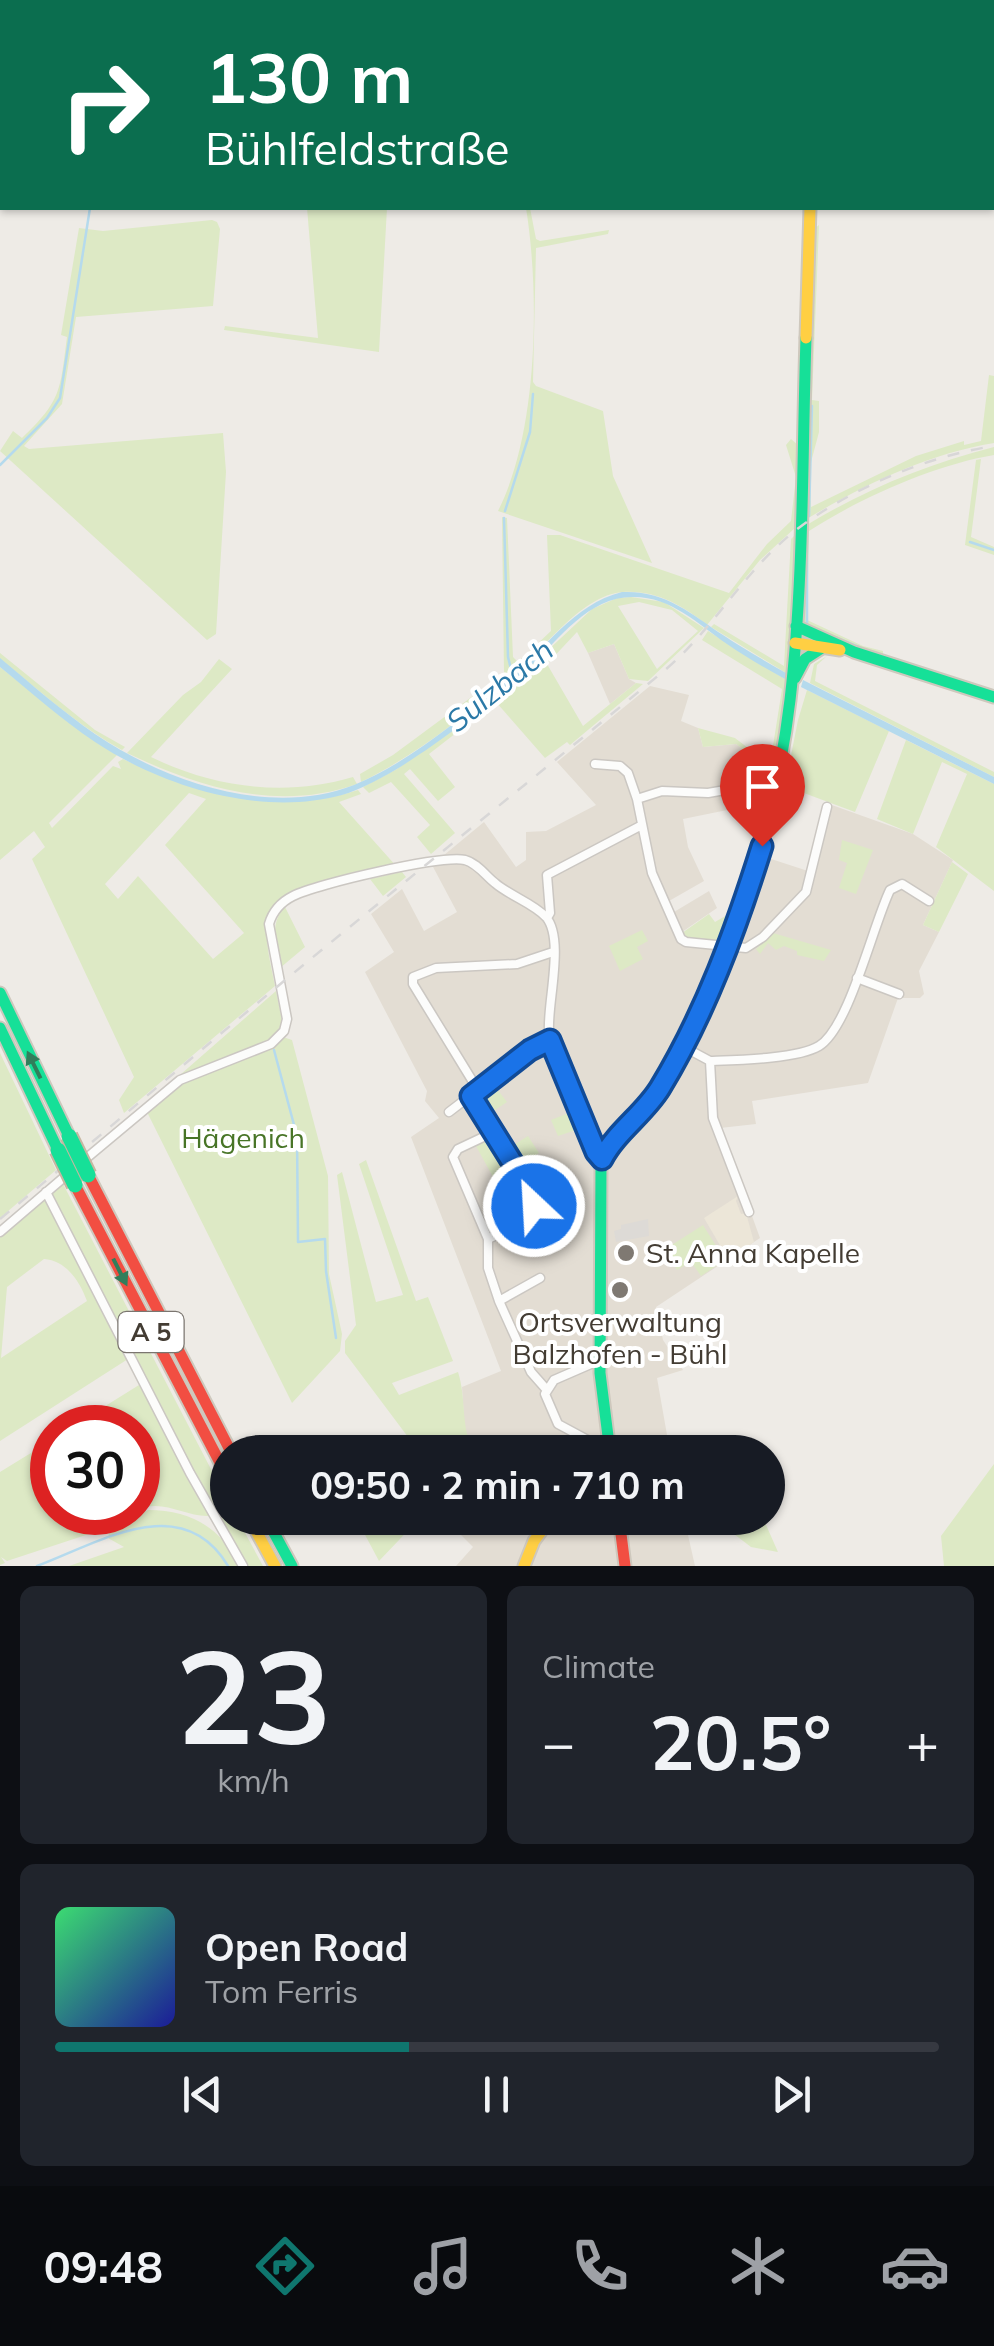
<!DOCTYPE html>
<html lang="en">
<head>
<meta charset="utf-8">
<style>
  body { margin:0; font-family:Mulish,sans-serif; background:#20242c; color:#f1f3f6; height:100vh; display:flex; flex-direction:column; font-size:38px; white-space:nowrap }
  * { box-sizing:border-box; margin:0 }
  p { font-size:32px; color:#9ea1a6 }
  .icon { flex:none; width:55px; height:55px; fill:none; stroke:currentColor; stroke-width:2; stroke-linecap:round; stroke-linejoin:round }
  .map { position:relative; height:1566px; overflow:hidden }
  .drawer { display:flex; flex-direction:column; gap:20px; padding:20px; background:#0d0f14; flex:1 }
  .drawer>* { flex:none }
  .banner { position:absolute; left:0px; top:0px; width:995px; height:210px; box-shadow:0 2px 8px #0004; background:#0b6e4f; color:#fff; overflow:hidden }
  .speed { position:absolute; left:30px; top:1405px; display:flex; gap:20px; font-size:50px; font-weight:700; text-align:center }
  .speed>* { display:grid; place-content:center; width:130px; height:130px; border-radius:50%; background:#171b24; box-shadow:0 2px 8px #0004; line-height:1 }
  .speed .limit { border:15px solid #d22; background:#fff; color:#111 }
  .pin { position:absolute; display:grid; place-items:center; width:85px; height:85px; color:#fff; margin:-102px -42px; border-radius:50% 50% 50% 0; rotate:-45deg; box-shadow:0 0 10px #0007 }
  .pin .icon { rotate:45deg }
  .me { position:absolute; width:110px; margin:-55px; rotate:335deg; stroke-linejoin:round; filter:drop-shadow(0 0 8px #0008) }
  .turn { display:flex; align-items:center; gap:35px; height:210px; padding:0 40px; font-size:45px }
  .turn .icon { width:130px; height:130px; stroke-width:2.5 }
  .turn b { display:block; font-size:70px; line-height:85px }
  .big { font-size:75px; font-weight:700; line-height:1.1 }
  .drawer .tile { flex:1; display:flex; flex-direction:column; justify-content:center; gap:15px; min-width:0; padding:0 35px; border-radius:15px; background:#20242c }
  .drawer .dial { align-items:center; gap:0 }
  .dial b { font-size:130px; line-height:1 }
  .song { display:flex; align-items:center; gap:30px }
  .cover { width:120px; height:120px; border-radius:15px; background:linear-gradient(135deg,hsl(140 70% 55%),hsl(240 70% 35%)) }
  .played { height:10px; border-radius:5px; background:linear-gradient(90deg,#0f766e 40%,#363941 40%) }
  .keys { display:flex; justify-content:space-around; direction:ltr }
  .heat { display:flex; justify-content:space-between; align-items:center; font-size:55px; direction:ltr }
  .drawer .tiles { flex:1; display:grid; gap:20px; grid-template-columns:1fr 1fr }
  .tile:last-child { grid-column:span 2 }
  .trip { position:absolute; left:210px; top:1435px; width:575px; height:100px; border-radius:50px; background:#171b24; box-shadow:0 2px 8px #0004; font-weight:700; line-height:100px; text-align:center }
  .tab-bar { display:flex; height:160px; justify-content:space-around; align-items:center; background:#090b0e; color:#9ea1a6 }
  .tab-bar .icon { width:70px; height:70px }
  .tab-bar .active { color:#0f766e }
  .tab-bar b { font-size:45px; color:#f1f3f6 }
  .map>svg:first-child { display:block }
  .residential { fill:#e3ddd3 }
  .education { fill:#ece6d8 }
  .green { fill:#dde9c5; fill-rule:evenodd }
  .parking { fill:#dddad6 }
  .water { fill:#b5daed }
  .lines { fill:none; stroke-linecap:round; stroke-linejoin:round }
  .stream { stroke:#b5daed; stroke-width:2.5 }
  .street-casing { stroke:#cbc7c2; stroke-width:11 }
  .fast-casing { stroke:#cec8bd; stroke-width:15 }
  .slow-casing { stroke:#cec8bd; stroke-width:15 }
  .jam-casing { stroke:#cec8bd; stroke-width:15 }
  .street { stroke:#fcfcfb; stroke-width:8 }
  .fast { stroke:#16e098; stroke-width:11 }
  .slow { stroke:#ffcf43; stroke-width:11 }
  .jam { stroke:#f24e42; stroke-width:11 }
  .rail { stroke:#d8d7d7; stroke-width:2.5; stroke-dasharray:12 12; stroke-linecap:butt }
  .fast-bridge-casing { stroke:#c6b7a1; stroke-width:19; stroke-linecap:butt }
  .fast-bridge { stroke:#16e098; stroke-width:15 }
  .oneway { fill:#317e5b }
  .route-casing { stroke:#114b97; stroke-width:25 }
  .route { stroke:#1a73e8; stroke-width:18 }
  .poi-dot { fill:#7f7972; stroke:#fff; stroke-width:4 }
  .labels { text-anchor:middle; stroke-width:8; stroke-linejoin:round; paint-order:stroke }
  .shield { fill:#fff; stroke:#7b7670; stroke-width:2.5 }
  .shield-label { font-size:25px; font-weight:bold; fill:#433c33 }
  .park-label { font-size:28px; fill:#487527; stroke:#fff }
  .poi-label { font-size:28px; fill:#433c33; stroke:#fff; text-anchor:start }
  .water-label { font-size:30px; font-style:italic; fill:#2b79a7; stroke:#fff }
</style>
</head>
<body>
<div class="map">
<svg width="994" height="1566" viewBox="0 0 994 1566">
  <rect width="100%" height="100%" fill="#eeebe6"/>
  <path class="residential" d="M 614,644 L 629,679 L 636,683 L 610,704 L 588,653 Z
    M 650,686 L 689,695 L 681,721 L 698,728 L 703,747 L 736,744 L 765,765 L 769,777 L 767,802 L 683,819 L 688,847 L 704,881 L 669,901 L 674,912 L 709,891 L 717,908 L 682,932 L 726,941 L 756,854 L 811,872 L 829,804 L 913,834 L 953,860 L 923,925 L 939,932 L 919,971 L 924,994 L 920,998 L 898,998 L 868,1083 L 752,1101 L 756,1124 L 720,1128 L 760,1238 L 656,1307 L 663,1340 L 683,1370 L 657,1378 L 670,1452 L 474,1452 L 465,1436 L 462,1387 L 501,1371 L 411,1137 L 439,1118 L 425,1101 L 427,1091 L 365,972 L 394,952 L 371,914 L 402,889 L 424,931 L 457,912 L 432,865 L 484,822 L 516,867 L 526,860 L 526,832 L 546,831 L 596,805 L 557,762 Z
    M 466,1518 L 713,1518 L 715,1519 L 688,1535 L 695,1566 L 456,1566 L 473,1547 L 455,1529 Z"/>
  <path class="education" d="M 738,1196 L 736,1201 L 741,1214 L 746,1213 L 754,1242 L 728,1259 L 704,1218 Z"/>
  <path class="green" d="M 307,208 L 387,208 L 379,352 L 224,330 L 225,326 L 318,338 Z
    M 526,208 L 530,208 L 536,239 L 540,241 L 609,230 L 608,234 L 536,248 L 533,382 L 536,386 L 603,411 L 613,476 L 652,563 L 498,511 C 538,432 540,295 526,208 Z
    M 212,220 L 217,222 L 220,229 L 213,306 L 76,317 L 62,404 L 24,446 L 29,449 L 223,433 L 226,472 L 216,634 L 207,640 L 0,451 L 13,431 L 22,438 C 62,400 60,390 67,337 L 61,335 L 79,228 L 103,231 Z
    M 819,225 L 812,400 L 819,401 L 819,432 L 810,466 L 811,507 L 916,456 L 964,441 L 964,445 L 981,441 L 989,375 L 994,376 L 994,443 C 927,454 863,485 805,520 L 814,229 Z
    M 791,439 L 798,445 L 796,527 L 760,560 L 707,625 C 682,605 656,590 623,592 C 580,595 539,655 508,681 C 463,717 413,757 361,782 L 360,774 L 393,755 L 504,673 L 502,517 L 507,518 L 513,657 L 518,662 L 551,631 L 547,535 L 560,535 L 729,593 L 767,544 L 791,521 L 796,477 L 786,445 Z
    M 994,447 L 994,455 C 934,465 860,498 809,531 L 807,620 L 863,646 L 883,651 L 883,657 L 803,625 L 805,526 C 864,490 927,464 994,447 Z
    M 981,459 L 971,537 L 994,547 L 994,555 L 965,545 L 976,460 Z
    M 796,534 L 788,667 L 786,673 L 711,627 L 714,624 L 784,666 L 791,539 Z
    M 631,597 L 664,602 L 704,628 L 648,681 L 629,679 L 614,644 L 588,653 L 577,632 L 547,664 L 583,726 L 636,683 L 643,684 L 570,745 L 567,742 L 545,758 L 496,702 L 429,754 L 455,787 L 438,801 L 410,769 L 404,774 L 455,833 L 431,854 L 417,837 L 430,825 L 391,782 L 369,793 L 363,787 L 397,769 L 531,666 L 592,609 L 617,598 ZM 639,602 L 672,610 L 698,631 L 657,669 L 618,606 Z
    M 708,631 L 785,679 L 782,740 L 773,777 L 769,778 L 765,765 L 736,744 L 703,747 L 698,728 L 735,738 L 770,765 L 782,689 L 702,640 Z
    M 0,653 L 95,730 L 125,747 L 122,750 C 78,726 39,690 0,659 Z
    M 827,656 L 817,665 L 815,681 L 994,772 L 994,777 L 810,683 L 814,664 Z
    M 219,659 L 232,669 L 151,757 C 214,788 286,797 353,777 L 357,784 C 278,812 200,788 127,753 L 183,695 L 201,682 Z
    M 0,667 L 81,731 L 117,755 L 49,823 L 52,828 L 113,766 L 121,769 L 118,762 L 123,759 C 196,793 278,816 358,790 L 361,794 L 339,802 L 397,867 C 366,874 279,882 269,916 C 263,938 271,964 275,986 L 124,1113 L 119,1100 L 134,1077 L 32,859 L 45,847 L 34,831 L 0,860 ZM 189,793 L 206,799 L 165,845 L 244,933 L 213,959 L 138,876 L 118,899 L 105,884 Z
    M 807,690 L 889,731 L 855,812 L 785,786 L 798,720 Z
    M 906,740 L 994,784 L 994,891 L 936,847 L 967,774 L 942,762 L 913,834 L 877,819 Z
    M 842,840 L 873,850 L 856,894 L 839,888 L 847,863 L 839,860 Z
    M 952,862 L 968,874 L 939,932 L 923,925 Z
    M 402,872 L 406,877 L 383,896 L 370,879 Z
    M 285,907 L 305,947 L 280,968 C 277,947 268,924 285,907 Z
    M 739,908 L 726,941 L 684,937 L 682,933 L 709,914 L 715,922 Z
    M 642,930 L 648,941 L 637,947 L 643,959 L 620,971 L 609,946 Z
    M 773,933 L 831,950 L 824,961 L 797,955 L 797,951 L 784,946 L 776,950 L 768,943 L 760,954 L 756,949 Z
    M 276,991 L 283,1025 L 273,1040 L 164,1089 Z
    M 283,1037 L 292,1040 L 328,1176 L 329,1274 L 342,1334 L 340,1351 L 292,1403 L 147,1112 L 181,1082 Z
    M 0,1053 L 56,1170 L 0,1218 Z
    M 494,1085 L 507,1102 L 489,1114 L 478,1098 Z
    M 576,1110 L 582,1128 L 558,1136 L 551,1120 Z
    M 528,1136 L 539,1153 L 520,1165 L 509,1148 Z
    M 492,1138 L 512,1165 L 493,1177 L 476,1146 Z
    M 366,1160 L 416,1301 L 428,1297 L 453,1361 L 392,1383 L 399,1395 L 458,1372 C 467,1400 460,1427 474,1452 L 449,1452 L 411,1441 L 345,1353 L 345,1341 L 356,1325 L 337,1175 L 342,1172 L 376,1302 L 403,1295 L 359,1164 Z
    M 62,1182 L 227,1500 L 228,1518 L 237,1518 L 263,1566 L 246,1566 L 128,1359 L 0,1441 L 0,1235 L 26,1211 L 52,1196 L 54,1188 ZM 44,1259 C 66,1260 80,1282 87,1301 L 1,1358 L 7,1287 Z
    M 703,1225 L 725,1260 L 701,1276 L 692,1263 L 697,1258 L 677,1270 L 664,1250 Z
    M 139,1385 L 211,1514 L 209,1516 C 185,1517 162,1498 138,1510 L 138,1428 L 70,1428 Z
    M 52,1440 L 52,1451 L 49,1455 L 52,1462 L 52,1512 L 80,1513 L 92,1533 L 7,1561 L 1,1557 L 5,1563 L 0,1565 L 0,1472 Z
    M 994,1464 L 994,1566 L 944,1566 L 941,1536 Z
    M 148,1510 C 192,1510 220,1528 241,1566 L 69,1566 L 124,1547 L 108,1538 L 110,1530 Z
    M 356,1518 L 420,1518 L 379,1561 Z
    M 713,1518 L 763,1518 L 778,1552 L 751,1547 Z"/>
  <path class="parking" d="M 648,1219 L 649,1236 L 616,1242 L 614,1231 L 621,1229 L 621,1225 Z"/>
  <path class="water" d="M 622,592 C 665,590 690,613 723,635 C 744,649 765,661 786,673 L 785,679 C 765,668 746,657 727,644 C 698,624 671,597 634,597 C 589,596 559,639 530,667 C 489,706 395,780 342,795 C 261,817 163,787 95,742 C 62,720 31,692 0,667 L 0,658 C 31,684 62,711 95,734 C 166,782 270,818 354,785 C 408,763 458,720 504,683 C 544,652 571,605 622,592 Z
    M 803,680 L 994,777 L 994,784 L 801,687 Z"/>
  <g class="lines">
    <path class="stream" d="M 92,0 L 92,2
      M 0,465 L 47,418 L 60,398 L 90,208
      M 505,511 L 530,432 L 533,394
      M 809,516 L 812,406
      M 504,518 L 508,657 L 513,677
      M 970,542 L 994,550
      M 807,625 L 807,532
      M 837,638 L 866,650
      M 274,1050 L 297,1136 L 298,1242 L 325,1239 L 326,1271 L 336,1338
      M 37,1566 C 99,1543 182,1489 228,1566"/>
    <defs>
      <path id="street" d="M 595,764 L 620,766 L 628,773 L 637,799 L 652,873 L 681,939 L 686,942 L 746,948 L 763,937 L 806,892 L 827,807
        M 637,799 L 662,791 L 708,793 L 777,781
        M 547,918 L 550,913 L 547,875 L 642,825
        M 857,978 L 899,994
        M 682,1046 L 710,1061 L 713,1118 L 749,1212
        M 710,1061 C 737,1060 797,1059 819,1046 C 849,1028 873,925 890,890 L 902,884 L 929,901
        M 478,1090 L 413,984 L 413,977 L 436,968 L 517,964 L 553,952
        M 471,1096 L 534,1199 L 525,1222 L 488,1239
        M 449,1112 L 530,1050 L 551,1041
        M 494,1132 L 458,1149 L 453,1157 L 488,1239 L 488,1268 L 499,1301 L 531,1372 L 546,1389
        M 83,1161 L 180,1080 L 271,1044 L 284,1031 L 287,1019 L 269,924 C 273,910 281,902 293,896 C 316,884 441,855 465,860 C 477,863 486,876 495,883 C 510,896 533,903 546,917 C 565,939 547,1004 549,1031 C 551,1059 584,1122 596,1152 L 602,1159
        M 46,1192 L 190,1473 L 243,1566
        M 0,1232 L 69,1173
        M 499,1301 L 540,1278
        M 600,1360 L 554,1380 L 545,1394 L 558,1424 L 610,1452"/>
      <path id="fast" d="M 819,2 L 820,0
        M 796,626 L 854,652 L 994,697
        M 795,678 L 805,659 L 822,648
        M 0,993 L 69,1136
        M 0,1028 L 58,1150
        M 610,1452 L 600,1373 L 601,1163 C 615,1136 639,1117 657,1092 C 677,1065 693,1022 708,991 C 750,899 778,800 790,700 C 804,581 802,458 806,338
        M 266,1518 L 292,1566"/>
      <path id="slow" d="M 806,338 L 810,208
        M 795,643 L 840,650
        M 249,1518 L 275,1566
        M 524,1566 L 534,1541 L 551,1518"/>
      <path id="jam" d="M 88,1175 L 231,1452
        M 75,1185 L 228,1478
        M 619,1518 L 625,1566"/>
    </defs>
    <use href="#street" class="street-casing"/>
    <use href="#fast" class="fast-casing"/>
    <use href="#slow" class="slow-casing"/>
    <use href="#jam" class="jam-casing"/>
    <use href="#street" class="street"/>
    <use href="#fast" class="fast"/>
    <use href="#slow" class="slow"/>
    <use href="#jam" class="jam"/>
    <path class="rail" d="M 0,1219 C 93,1142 185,1063 278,986 C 407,879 537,776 665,670 C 715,628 747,566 800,527 C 854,487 928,456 994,446"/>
    <defs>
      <path id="fast-bridge" d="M 69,1136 L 88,1175
        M 58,1150 L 75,1185"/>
    </defs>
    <use href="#fast-bridge" class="fast-bridge-casing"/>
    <use href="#fast-bridge" class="fast-bridge"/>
  </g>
  <defs><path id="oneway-solid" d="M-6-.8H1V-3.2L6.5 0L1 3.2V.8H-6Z" transform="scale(2.5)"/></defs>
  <g class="oneway">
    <use href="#oneway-solid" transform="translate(34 1065) rotate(-116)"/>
    <use href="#oneway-solid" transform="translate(120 1272) rotate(63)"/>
  </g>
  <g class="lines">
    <defs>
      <path id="route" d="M 534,1206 L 532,1194 L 471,1096 L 530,1050 L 550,1040 L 596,1152 L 602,1159 C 616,1132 644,1114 660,1088 C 705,1014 736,929 762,846"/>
    </defs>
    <use href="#route" class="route-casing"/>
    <use href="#route" class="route"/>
  </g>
  <g class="poi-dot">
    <circle cx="626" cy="1253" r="10"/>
    <circle cx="620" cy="1290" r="10"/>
  </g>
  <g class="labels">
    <rect class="shield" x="118.5" y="1312" width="65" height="40" rx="8"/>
    <g class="shield-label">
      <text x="151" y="1341">A 5</text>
    </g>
    <g class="park-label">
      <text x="243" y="1148">Hägenich</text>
    </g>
    <g class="poi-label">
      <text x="646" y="1263">St. Anna Kapelle</text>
      <text x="620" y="1332" text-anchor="middle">Ortsverwaltung<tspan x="620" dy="32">Balzhofen - Bühl</tspan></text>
    </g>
    <g class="water-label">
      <text transform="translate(500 686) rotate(-39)" y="10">Sulzbach</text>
    </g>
  </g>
</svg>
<div class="speed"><div class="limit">30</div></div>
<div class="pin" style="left:762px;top:846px;background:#d93025"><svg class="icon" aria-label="arrive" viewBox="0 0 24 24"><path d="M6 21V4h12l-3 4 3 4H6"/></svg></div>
<svg class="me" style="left:534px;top:1206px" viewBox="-20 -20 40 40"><circle r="17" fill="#1a73e8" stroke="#fff" stroke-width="3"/><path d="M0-11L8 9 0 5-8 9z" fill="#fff"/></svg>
<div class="trip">09:50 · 2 min · 710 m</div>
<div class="banner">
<div class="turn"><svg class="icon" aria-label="right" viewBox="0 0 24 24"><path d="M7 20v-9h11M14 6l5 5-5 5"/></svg><div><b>130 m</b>Bühlfeldstraße</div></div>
</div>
</div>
<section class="drawer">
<div class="tiles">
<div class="tile dial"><b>23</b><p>km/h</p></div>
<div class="tile"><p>Climate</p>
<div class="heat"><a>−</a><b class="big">20.5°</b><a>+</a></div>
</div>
<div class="tile">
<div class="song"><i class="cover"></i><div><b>Open Road</b><p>Tom Ferris</p></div></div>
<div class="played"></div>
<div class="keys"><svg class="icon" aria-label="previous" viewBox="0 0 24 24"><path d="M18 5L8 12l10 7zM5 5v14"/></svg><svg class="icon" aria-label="pause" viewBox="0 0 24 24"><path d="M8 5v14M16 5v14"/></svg><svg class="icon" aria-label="next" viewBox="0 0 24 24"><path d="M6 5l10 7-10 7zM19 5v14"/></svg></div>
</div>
</div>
</section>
<nav class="tab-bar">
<b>09:48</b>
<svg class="icon active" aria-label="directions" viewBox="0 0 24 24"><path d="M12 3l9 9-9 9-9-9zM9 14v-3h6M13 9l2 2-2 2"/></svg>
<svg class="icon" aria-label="music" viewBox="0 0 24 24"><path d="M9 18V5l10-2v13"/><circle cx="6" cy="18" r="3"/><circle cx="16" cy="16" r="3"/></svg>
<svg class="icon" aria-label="phone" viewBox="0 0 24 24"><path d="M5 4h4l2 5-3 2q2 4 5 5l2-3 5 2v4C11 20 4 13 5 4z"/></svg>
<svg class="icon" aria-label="climate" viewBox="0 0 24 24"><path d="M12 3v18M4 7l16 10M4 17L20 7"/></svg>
<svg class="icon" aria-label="car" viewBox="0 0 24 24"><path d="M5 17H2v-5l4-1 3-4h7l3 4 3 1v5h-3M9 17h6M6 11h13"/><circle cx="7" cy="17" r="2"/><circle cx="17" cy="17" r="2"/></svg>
</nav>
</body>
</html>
